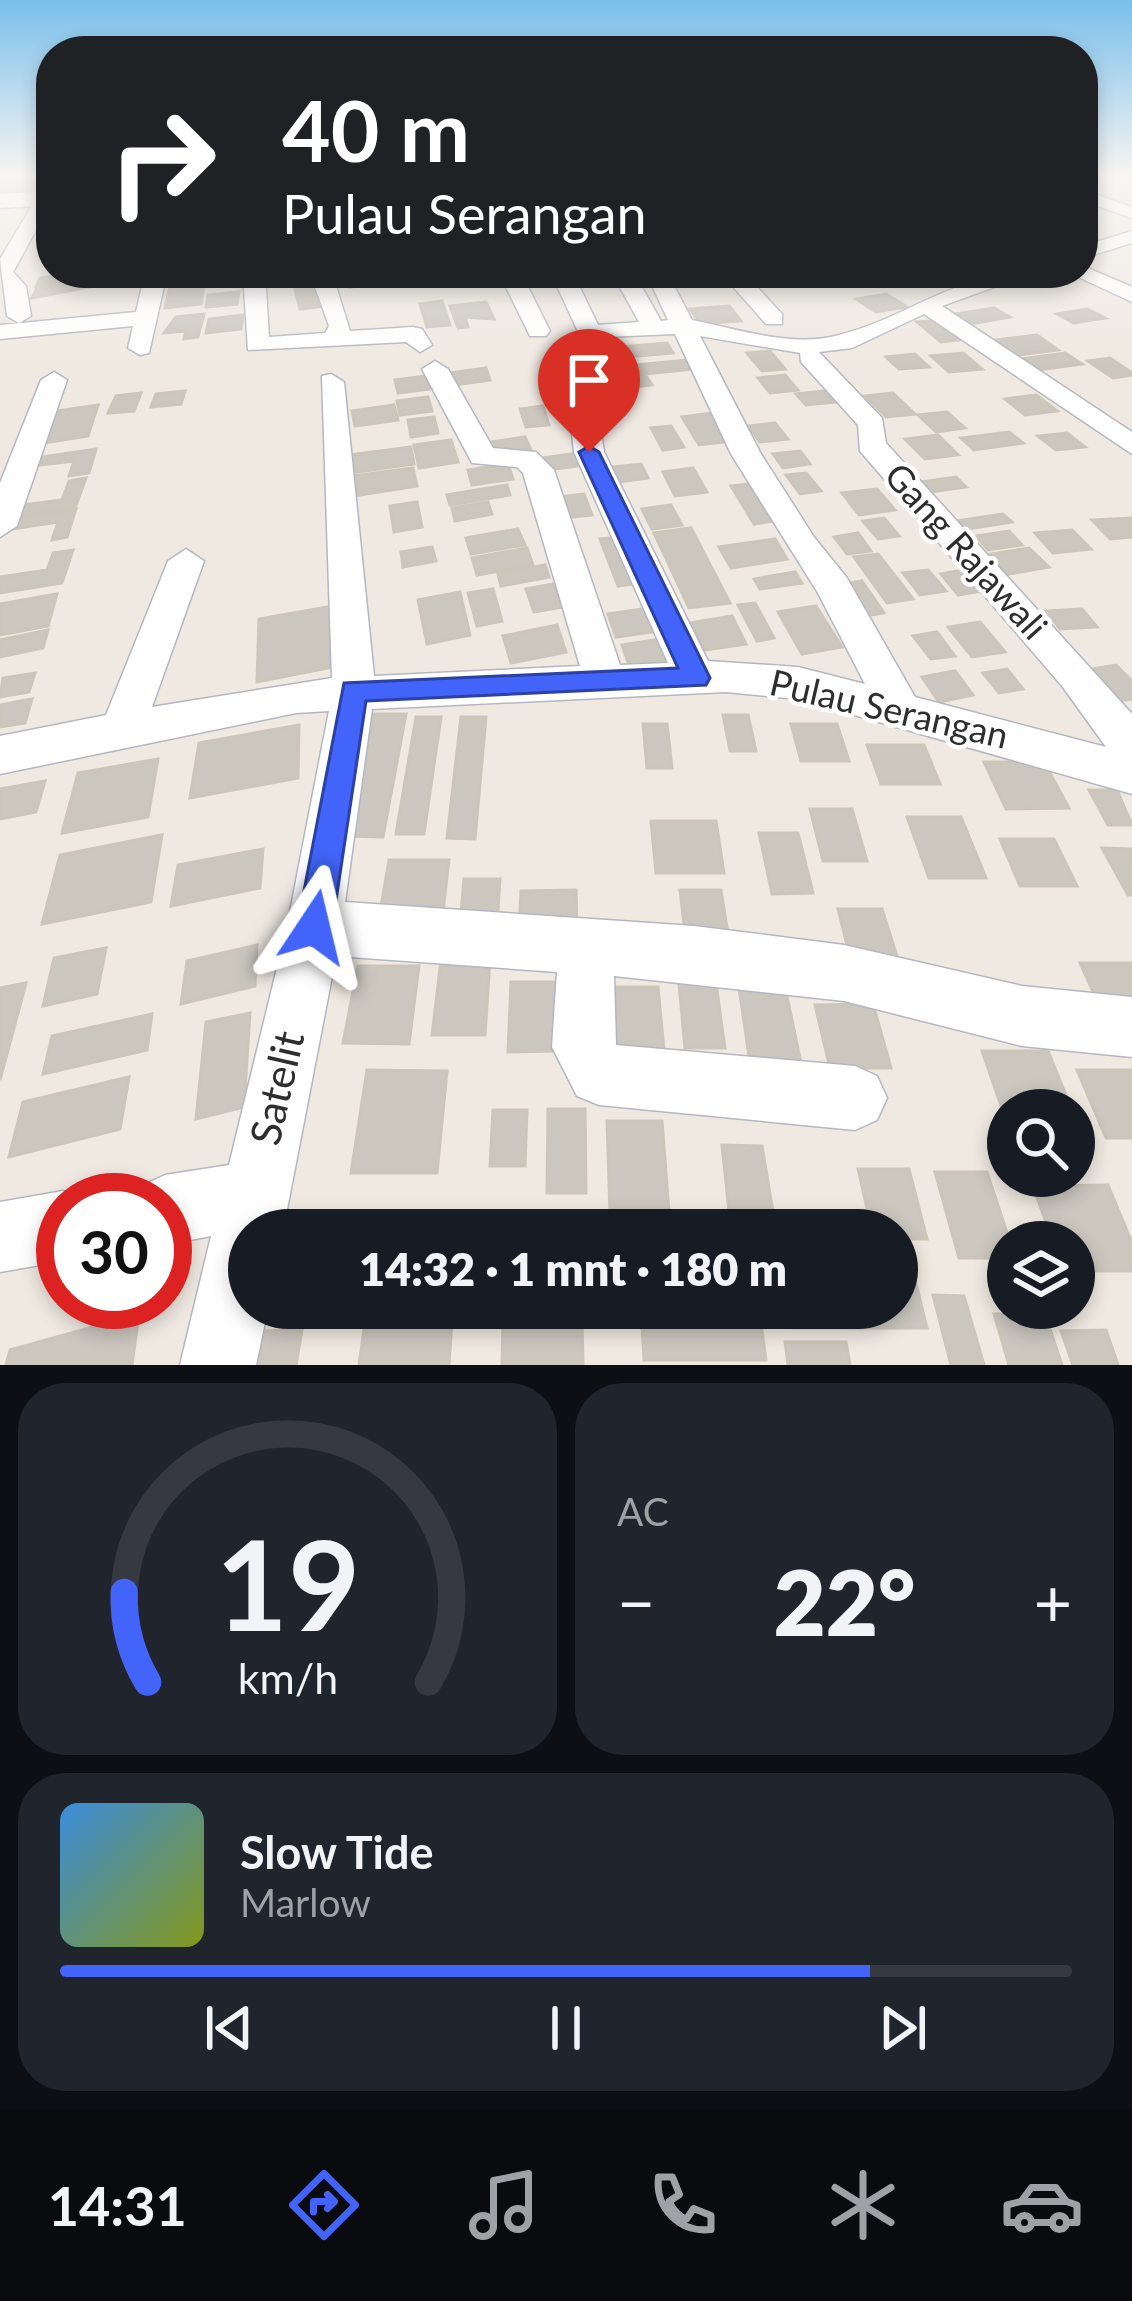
<!DOCTYPE html>
<html lang="id">
<head>
<meta charset="utf-8">
<style>
  body { margin:0; font-family:Lato,sans-serif; background:#20242c; color:#f1f3f6; height:100vh; display:flex; flex-direction:column; font-size:45px; white-space:nowrap }
  * { box-sizing:border-box; margin:0 }
  p { font-size:39px; color:#9ea1a6 }
  .icon { flex:none; width:66px; height:66px; fill:none; stroke:currentColor; stroke-width:2; stroke-linecap:round; stroke-linejoin:round }
  .map { position:relative; height:1365px; overflow:hidden }
  .panel { display:flex; flex-direction:column; gap:18px; padding:18px; background:#0d0f14; flex:1 }
  .panel>* { flex:none }
  .banner { position:absolute; left:36px; top:36px; width:1062px; height:252px; border-radius:48px; box-shadow:0 6px 18px #0003; background:#202124; color:#fff; overflow:hidden }
  .buttons { position:absolute; left:987px; top:1089px; display:grid; gap:24px }
  .buttons a { display:grid; place-items:center; width:108px; height:108px; border-radius:50%; background:#171b24; box-shadow:0 6px 18px #0003; font-size:60px }
  .speed { position:absolute; left:36px; top:1173px; display:flex; gap:24px; font-size:60px; font-weight:700; text-align:center }
  .speed>* { display:grid; place-content:center; width:156px; height:156px; border-radius:50%; background:#171b24; box-shadow:0 6px 18px #0003; line-height:1 }
  .speed .limit { border:18px solid #d22; background:#fff; color:#111 }
  .pin { position:absolute; display:grid; place-items:center; width:102px; height:102px; color:#fff; margin:-123px -51px; border-radius:50% 50% 50% 0; rotate:-45deg; box-shadow:0 0 12px #0007 }
  .pin .icon { rotate:45deg }
  .me { position:absolute; width:132px; margin:-66px; rotate:10deg; stroke-linejoin:round; filter:drop-shadow(0 0 9px #0008) }
  .turn { display:flex; align-items:center; gap:42px; height:252px; padding:0 48px; font-size:54px }
  .turn .icon { width:156px; height:156px; stroke-width:2.5 }
  .turn b { display:block; font-size:84px; line-height:102px }
  .big { font-size:90px; font-weight:800; line-height:1.1 }
  .panel .card { flex:1; display:flex; flex-direction:column; justify-content:center; gap:18px; min-width:0; padding:0 42px; border-radius:48px; background:#20242c }
  .panel .dial { align-items:center; gap:0 }
  .dial svg { height:312px; overflow:visible; fill:none; stroke:#363941; stroke-width:7; stroke-linecap:round; text-anchor:middle }
  .dial text { fill:#f1f3f6; stroke:none }
  .song { display:flex; align-items:center; gap:36px }
  .cover { width:144px; height:144px; border-radius:18px; background:linear-gradient(135deg,hsl(210 70% 55%),hsl(70 70% 35%)) }
  .played { height:12px; border-radius:6px; background:linear-gradient(90deg,#4264fb 80%,#363941 80%) }
  .keys { display:flex; justify-content:space-around; direction:ltr }
  .heat { display:flex; justify-content:space-between; align-items:center; font-size:66px; direction:ltr }
  .panel .tiles { flex:1; display:grid; gap:18px; grid-template-columns:1fr 1fr }
  .card:last-child { grid-column:span 2 }
  .trip { position:absolute; left:228px; top:1209px; width:690px; height:120px; border-radius:60px; background:#171b24; box-shadow:0 6px 18px #0003; font-weight:800; line-height:120px; text-align:center }
  .tabs { display:flex; height:192px; justify-content:space-around; align-items:center; background:#090b0e; color:#9ea1a6 }
  .tabs .icon { width:84px; height:84px }
  .tabs .on { color:#4264fb }
  .tabs b { font-size:54px; color:#f1f3f6 }
  .map>svg:first-child { display:block }
  .building { fill:#cbc7bf; stroke:#cbc5ba; stroke-width:3 }
  .lines { fill:none; stroke-linecap:round; stroke-linejoin:round }
  .lane-casing { stroke:#b4b7c1; stroke-width:3 }
  .street-casing { stroke:#b4b7c1; stroke-width:3 }
  .secondary-casing { stroke:#b4b7c1; stroke-width:3 }
  .lane { fill:#fff; fill-rule:evenodd }
  .street { fill:#fff; fill-rule:evenodd }
  .secondary { fill:#fff; fill-rule:evenodd }
  .route { fill:#4264fb; stroke:#2b41a3; stroke-width:3 }
  .labels { text-anchor:middle; stroke-width:9; stroke-linejoin:round; paint-order:stroke }
  .street-label { font-size:36px; fill:#2e2e2e; stroke:#fff }
  .near-street-label { font-size:42px; fill:#2e2e2e; stroke:#fff }
</style>
</head>
<body>
<div class="map">
<svg width="1132" height="1365" viewBox="0 0 1132 1365">
  <rect width="100%" height="100%" fill="#efe9e1"/>
  <path class="building" d="M 8,182 L 47,182 L 27,195 L 0,197 L 0,187 Z
    M 385,273 L 389,282 L 350,287 L 346,277 Z
    M 79,274 L 78,279 L 103,276 L 100,285 L 32,298 L 36,290 L 59,287 L 36,287 L 40,278 Z
    M 205,278 L 201,304 L 165,308 L 171,282 Z
    M 316,278 L 324,306 L 300,309 L 293,281 Z
    M 239,292 L 237,304 L 206,307 L 208,295 Z
    M 886,294 L 907,307 L 876,312 L 856,299 Z
    M 442,301 L 450,325 L 427,327 L 420,304 Z
    M 486,302 L 494,319 L 465,317 L 468,327 L 458,328 L 450,306 Z
    M 729,306 L 741,321 L 701,324 L 690,309 Z
    M 994,308 L 1010,317 L 965,325 L 950,315 Z
    M 1087,309 L 1105,318 L 1074,323 L 1057,314 Z
    M 204,314 L 198,337 L 184,339 L 186,331 L 164,333 L 176,317 Z
    M 243,315 L 241,329 L 206,333 L 209,319 Z
    M 943,320 L 967,339 L 941,342 L 917,322 Z
    M 1037,335 L 1058,350 L 1009,356 L 988,341 Z
    M 667,343 L 673,353 L 626,357 L 620,347 Z
    M 770,351 L 785,369 L 762,371 L 747,353 Z
    M 963,353 L 982,369 L 949,372 L 931,356 Z
    M 1065,353 L 1082,364 L 1030,371 L 1014,360 Z
    M 915,354 L 929,367 L 899,369 L 886,357 Z
    M 1110,358 L 1132,373 L 1132,375 L 1113,378 L 1088,361 Z
    M 687,360 L 693,369 L 645,374 L 652,385 L 624,388 L 614,367 Z
    M 486,368 L 490,380 L 447,386 L 443,374 Z
    M 785,375 L 798,390 L 770,393 L 758,378 Z
    M 427,376 L 430,389 L 398,393 L 395,380 Z
    M 185,391 L 181,404 L 151,407 L 156,394 Z
    M 824,391 L 835,402 L 806,405 L 796,394 Z
    M 141,393 L 134,411 L 108,413 L 116,396 Z
    M 893,393 L 915,414 L 886,417 L 865,396 Z
    M 1036,395 L 1057,411 L 1025,415 L 1005,399 Z
    M 428,397 L 432,411 L 400,415 L 397,401 Z
    M 98,405 L 88,436 L 37,444 L 49,412 Z
    M 394,405 L 398,420 L 355,426 L 352,411 Z
    M 543,406 L 549,425 L 526,427 L 520,409 Z
    M 947,412 L 965,428 L 936,432 L 918,415 Z
    M 712,413 L 730,441 L 699,445 L 682,417 Z
    M 434,417 L 438,433 L 411,437 L 408,420 Z
    M 775,423 L 788,439 L 760,442 L 748,426 Z
    M 671,426 L 684,447 L 663,450 L 651,428 Z
    M 1009,432 L 1023,443 L 974,450 L 961,438 Z
    M 1067,433 L 1085,447 L 1056,450 L 1038,436 Z
    M 938,435 L 958,455 L 925,459 L 905,439 Z
    M 525,437 L 532,452 L 489,458 L 484,443 Z
    M 451,440 L 458,462 L 419,468 L 414,445 Z
    M 411,447 L 414,464 L 343,474 L 342,456 Z
    M 96,449 L 89,473 L 69,476 L 74,461 L 32,466 L 35,458 Z
    M 800,451 L 810,464 L 783,468 L 773,454 Z
    M 586,452 L 591,464 L 540,471 L 536,459 Z
    M 508,464 L 513,479 L 472,485 L 468,470 Z
    M 641,464 L 648,478 L 609,483 L 603,468 Z
    M 413,468 L 417,486 L 347,497 L 345,477 Z
    M 693,468 L 707,492 L 675,496 L 663,472 Z
    M 806,473 L 821,491 L 800,494 L 786,475 Z
    M 956,477 L 966,487 L 924,493 L 914,483 Z
    M 86,478 L 75,508 L 11,517 L 15,506 L 62,500 L 69,481 Z
    M 756,483 L 780,520 L 754,524 L 731,486 Z
    M 507,485 L 510,495 L 450,505 L 447,495 Z
    M 877,489 L 895,510 L 859,515 L 842,493 Z
    M 584,494 L 592,515 L 556,519 L 549,498 Z
    M 417,502 L 422,527 L 394,532 L 390,506 Z
    M 488,502 L 492,514 L 455,521 L 452,508 Z
    M 671,505 L 682,525 L 652,529 L 642,509 Z
    M 76,509 L 67,537 L 52,540 L 58,522 L 6,530 L 10,519 Z
    M 1003,514 L 1012,522 L 949,532 L 942,523 Z
    M 884,518 L 899,536 L 878,539 L 863,521 Z
    M 1132,518 L 1132,537 L 1110,539 L 1092,520 Z
    M 691,528 L 730,603 L 689,608 L 654,533 Z
    M 518,529 L 525,545 L 471,554 L 466,538 Z
    M 1072,530 L 1091,549 L 1053,553 L 1035,533 Z
    M 1009,531 L 1022,545 L 988,550 L 976,536 Z
    M 858,533 L 871,551 L 847,554 L 834,537 Z
    M 626,536 L 645,582 L 618,586 L 600,539 Z
    M 775,539 L 787,559 L 731,568 L 719,547 Z
    M 432,547 L 436,561 L 403,567 L 401,552 Z
    M 527,548 L 533,565 L 477,575 L 472,558 Z
    M 1029,548 L 1049,567 L 1003,575 L 985,555 Z
    M 73,550 L 62,583 L 0,593 L 0,577 L 47,570 L 53,553 Z
    M 878,554 L 913,599 L 887,603 L 854,557 Z
    M 545,565 L 549,577 L 501,586 L 498,574 Z
    M 928,570 L 946,591 L 920,595 L 903,573 Z
    M 963,570 L 981,591 L 958,595 L 941,574 Z
    M 795,572 L 802,583 L 760,589 L 754,579 Z
    M 862,581 L 884,613 L 858,617 L 836,585 Z
    M 553,584 L 562,607 L 534,612 L 526,589 Z
    M 493,589 L 502,621 L 477,626 L 468,593 Z
    M 460,592 L 470,635 L 427,644 L 418,600 Z
    M 57,594 L 48,626 L 0,635 L 0,604 Z
    M 755,603 L 774,638 L 757,641 L 738,605 Z
    M 333,606 L 338,666 L 257,682 L 259,619 Z
    M 816,606 L 842,647 L 802,654 L 778,612 Z
    M 650,608 L 659,631 L 616,637 L 608,614 Z
    M 1082,609 L 1097,627 L 1060,629 L 1046,611 Z
    M 732,616 L 746,644 L 704,650 L 691,623 Z
    M 980,622 L 1005,652 L 972,657 L 948,627 Z
    M 557,625 L 566,652 L 511,663 L 503,636 Z
    M 48,630 L 43,648 L 0,657 L 0,640 Z
    M 937,632 L 955,656 L 931,659 L 913,636 Z
    M 661,639 L 672,665 L 631,671 L 622,645 Z
    M 1116,665 L 1132,681 L 1132,699 L 1115,702 L 1085,670 Z
    M 1007,669 L 1023,689 L 999,693 L 983,673 Z
    M 955,671 L 973,695 L 939,702 L 922,677 Z
    M 35,673 L 29,692 L 0,697 L 3,678 Z
    M 32,699 L 25,723 L 0,727 L 0,705 Z
    M 372,714 L 406,714 L 383,837 L 345,836 Z
    M 723,715 L 748,715 L 756,751 L 730,751 Z
    M 416,717 L 441,717 L 424,834 L 396,834 Z
    M 461,717 L 486,717 L 475,839 L 447,838 Z
    M 643,724 L 667,724 L 672,768 L 647,768 Z
    M 791,724 L 837,724 L 849,761 L 801,761 Z
    M 299,725 L 298,778 L 190,798 L 199,743 Z
    M 867,745 L 924,745 L 940,784 L 881,784 Z
    M 158,759 L 148,817 L 62,833 L 78,773 Z
    M 984,762 L 1044,762 L 1069,808 L 1006,809 Z
    M 45,781 L 36,812 L 0,819 L 0,789 Z
    M 1089,790 L 1117,790 L 1132,825 L 1108,825 Z
    M 810,809 L 852,809 L 867,861 L 823,861 Z
    M 907,817 L 961,817 L 986,878 L 929,878 Z
    M 651,821 L 716,821 L 724,873 L 656,873 Z
    M 759,833 L 798,833 L 813,893 L 772,894 Z
    M 162,835 L 151,902 L 42,924 L 60,855 Z
    M 1000,839 L 1054,839 L 1077,886 L 1020,886 Z
    M 1102,848 L 1131,849 L 1132,895 L 1128,895 Z
    M 263,849 L 260,888 L 171,906 L 178,865 Z
    M 389,860 L 449,860 L 441,929 L 377,930 Z
    M 464,879 L 500,879 L 497,925 L 460,925 Z
    M 576,890 L 577,935 L 519,934 L 521,891 Z
    M 680,890 L 721,890 L 729,940 L 686,940 Z
    M 838,909 L 882,909 L 901,969 L 853,969 Z
    M 257,945 L 255,986 L 181,1004 L 187,961 Z
    M 106,948 L 97,994 L 43,1006 L 54,958 Z
    M 441,960 L 490,960 L 485,1035 L 432,1035 Z
    M 1080,963 L 1132,963 L 1132,1009 L 1101,1009 Z
    M 358,966 L 419,966 L 409,1044 L 343,1043 Z
    M 738,981 L 784,982 L 801,1063 L 750,1063 Z
    M 511,982 L 555,982 L 555,1051 L 508,1052 Z
    M 26,983 L 0,1080 L 0,988 Z
    M 679,984 L 716,984 L 725,1048 L 685,1048 Z
    M 615,987 L 658,987 L 665,1061 L 618,1061 Z
    M 873,1004 L 891,1068 L 830,1068 L 815,1005 Z
    M 250,1013 L 244,1107 L 196,1119 L 206,1022 Z
    M 152,1014 L 147,1050 L 43,1074 L 52,1036 Z
    M 982,1051 L 1048,1051 L 1072,1110 L 1008,1110 L 1006,1120 Z
    M 367,1070 L 447,1071 L 437,1173 L 351,1173 Z
    M 1077,1070 L 1132,1070 L 1132,1138 L 1106,1138 Z
    M 129,1077 L 120,1129 L 9,1157 L 23,1102 Z
    M 548,1109 L 585,1109 L 586,1193 L 547,1193 Z
    M 493,1110 L 527,1110 L 525,1166 L 490,1166 Z
    M 607,1121 L 662,1121 L 669,1212 L 610,1212 Z
    M 722,1145 L 762,1146 L 776,1230 L 731,1230 Z
    M 858,1169 L 909,1169 L 927,1239 L 897,1239 L 897,1230 L 872,1230 Z
    M 935,1172 L 987,1172 L 1010,1242 L 1008,1258 L 959,1258 Z
    M 1108,1185 L 1132,1243 L 1132,1271 L 1074,1271 L 1074,1242 L 1053,1242 L 1033,1186 Z
    M 897,1243 L 906,1243 L 927,1328 L 793,1328 L 790,1308 L 897,1308 Z
    M 933,1295 L 964,1296 L 984,1365 L 951,1365 Z
    M 367,1308 L 453,1308 L 449,1365 L 359,1365 Z
    M 641,1308 L 759,1308 L 766,1360 L 644,1360 Z
    M 139,1314 L 132,1365 L 6,1365 L 10,1350 Z
    M 994,1314 L 1045,1314 L 1062,1365 L 1009,1365 Z
    M 582,1320 L 583,1365 L 502,1365 L 503,1321 Z
    M 302,1330 L 296,1365 L 258,1365 L 266,1331 Z
    M 1106,1330 L 1118,1365 L 1073,1365 L 1061,1331 Z
    M 785,1342 L 846,1342 L 850,1365 L 788,1365 Z"/>
  <g class="lines">
    <defs>
      <path id="lane" d="M 48,182 L 51,182 L 51,188 L 29,201 L 22,199 Z"/>
      <path id="street" d="M 1083,190 L 1132,207 L 1132,218 L 1083,201 Z
        M 39,194 L 51,194 L 51,203 L 13,272 L 26,286 L 31,316 L 19,323 L 7,316 L 0,259 Z
        M 1132,231 L 1132,243 L 1083,258 L 1083,246 Z
        M 1083,266 L 1132,287 L 1132,302 L 1076,276 Z
        M 145,273 L 167,273 L 149,353 L 140,355 L 128,348 L 133,326 L 0,339 L 0,325 L 136,312 Z
        M 243,273 L 265,273 L 269,337 L 325,333 L 329,326 L 310,273 L 332,273 L 350,331 L 413,327 L 422,329 L 432,345 L 420,352 L 406,342 L 248,350 Z
        M 499,273 L 521,273 L 550,331 L 546,336 L 530,336 Z
        M 551,273 L 573,273 L 598,325 L 639,322 L 612,273 L 634,273 L 661,321 L 668,320 L 648,277 L 684,273 L 671,280 L 692,320 C 738,329 793,348 839,335 C 910,317 953,273 1033,273 L 942,306 L 1132,432 L 1132,454 L 924,314 L 852,348 L 819,352 L 882,418 L 886,443 L 1132,714 L 1132,794 L 798,699 L 726,692 L 372,709 L 345,902 L 694,926 L 844,945 L 1022,986 L 1132,997 L 1132,1057 L 1022,1046 L 844,1001 L 614,976 L 616,1045 L 855,1066 L 877,1076 L 887,1098 L 877,1120 L 855,1130 L 599,1105 L 577,1096 L 552,1047 L 557,972 L 336,956 L 283,1230 L 249,1230 L 249,1308 L 268,1308 L 256,1365 L 180,1365 L 211,1236 L 165,1245 L 165,1200 L 135,1200 L 141,1186 L 165,1175 L 229,1165 L 287,927 L 329,711 L 296,713 L 0,774 L 0,736 L 106,715 L 168,561 L 186,549 L 204,561 L 152,707 L 332,678 L 322,376 L 331,374 L 344,382 L 374,676 L 580,666 L 523,473 L 517,467 L 472,463 L 422,369 L 435,361 L 448,369 L 493,448 L 536,452 L 554,470 L 620,665 L 668,663 L 574,452 L 569,406 L 583,398 L 597,406 L 604,452 L 708,661 L 798,667 L 865,684 L 818,593 L 731,454 L 675,334 L 581,338 ZM 700,336 L 800,353 L 801,362 L 858,425 L 860,451 L 1062,686 L 1106,747 L 915,697 L 847,578 L 814,537 L 761,454 Z
        M 721,273 L 744,273 L 782,314 L 782,324 L 766,324 Z
        M 54,372 L 67,380 L 17,526 L 0,537 L 0,483 L 41,380 Z
        M 63,1191 L 85,1200 L 63,1200 L 63,1261 L 0,1272 L 0,1202 Z"/>
      <path id="secondary" d="M 51,191 L 51,205 L 0,208 L 0,194 Z"/>
    </defs>
    <use href="#lane" class="lane-casing"/>
    <use href="#street" class="street-casing"/>
    <use href="#secondary" class="secondary-casing"/>
    <use href="#lane" class="lane"/>
    <use href="#street" class="street"/>
    <use href="#secondary" class="secondary"/>
  </g>
  <linearGradient id="sky" x2="0" y2="1"><stop stop-color="#7abfeb"/><stop offset="0.48" stop-color="#f8f5f2"/><stop offset="1" stop-color="#f8f5f2" stop-opacity="0"/></linearGradient>
  <rect width="1132" height="366" fill="url(#sky)"/>
  <path class="route" d="M 589,446 L 599,452 L 710,678 L 706,685 L 366,701 L 332,927 L 327,940 L 314,945 L 302,940 L 297,927 L 344,683 L 678,668 L 579,452 Z"/>
  <g class="labels">
    <g class="street-label">
      <text transform="translate(966 551) rotate(48)" y="13">Gang Rajawali</text>
      <text transform="translate(889 709) rotate(13)" y="13">Pulau Serangan</text>
    </g>
    <g class="near-street-label">
      <text transform="translate(277 1088) rotate(-77)" y="15">Satelit</text>
    </g>
  </g>
</svg>
<div class="buttons">
<a><svg class="icon" aria-label="search" viewBox="0 0 24 24"><circle cx="10" cy="10" r="6"/><path d="M15 15l6 6"/></svg></a>
<a><svg class="icon" aria-label="layers" viewBox="0 0 24 24"><path d="M12 4l9 5-9 5-9-5zM3 14l9 5 9-5"/></svg></a>
</div>
<div class="speed"><div class="limit">30</div></div>
<div class="pin" style="left:589px;top:452px;background:#d93025"><svg class="icon" aria-label="arrive" viewBox="0 0 24 24"><path d="M6 21V4h12l-3 4 3 4H6"/></svg></div>
<svg class="me" style="left:314px;top:927px" viewBox="-20 -20 40 40"><path d="M0-17L14 15 0 8-14 15z" fill="#4264fb" stroke="#fff" stroke-width="4"/></svg>
<div class="trip">14:32 · 1 mnt · 180 m</div>
<div class="banner">
<div class="turn"><svg class="icon" aria-label="right" viewBox="0 0 24 24"><path d="M7 20v-9h11M14 6l5 5-5 5"/></svg><div><b>40 m</b>Pulau Serangan</div></div>
</div>
</div>
<section class="panel">
<div class="tiles">
<div class="card dial"><svg viewBox="0 0 100 80">
<path d="M14 69A42 42 0 1 1 86 69"/>
<path d="M14 69A42 42 0 0 1 8 46" stroke="#4264fb"/>
<text x="50" y="56" font-size="32" font-weight="700">19</text>
<text x="50" y="72" font-size="11">km/h</text>
</svg></div>
<div class="card"><p>AC</p>
<div class="heat"><a>−</a><b class="big">22°</b><a>+</a></div>
</div>
<div class="card">
<div class="song"><i class="cover"></i><div><b>Slow Tide</b><p>Marlow</p></div></div>
<div class="played"></div>
<div class="keys"><svg class="icon" aria-label="previous" viewBox="0 0 24 24"><path d="M18 5L8 12l10 7zM5 5v14"/></svg><svg class="icon" aria-label="pause" viewBox="0 0 24 24"><path d="M8 5v14M16 5v14"/></svg><svg class="icon" aria-label="next" viewBox="0 0 24 24"><path d="M6 5l10 7-10 7zM19 5v14"/></svg></div>
</div>
</div>
</section>
<nav class="tabs">
<b>14:31</b>
<svg class="icon on" aria-label="directions" viewBox="0 0 24 24"><path d="M12 3l9 9-9 9-9-9zM9 14v-3h6M13 9l2 2-2 2"/></svg>
<svg class="icon" aria-label="music" viewBox="0 0 24 24"><path d="M9 18V5l10-2v13"/><circle cx="6" cy="18" r="3"/><circle cx="16" cy="16" r="3"/></svg>
<svg class="icon" aria-label="phone" viewBox="0 0 24 24"><path d="M5 4h4l2 5-3 2q2 4 5 5l2-3 5 2v4C11 20 4 13 5 4z"/></svg>
<svg class="icon" aria-label="climate" viewBox="0 0 24 24"><path d="M12 3v18M4 7l16 10M4 17L20 7"/></svg>
<svg class="icon" aria-label="car" viewBox="0 0 24 24"><path d="M5 17H2v-5l4-1 3-4h7l3 4 3 1v5h-3M9 17h6M6 11h13"/><circle cx="7" cy="17" r="2"/><circle cx="17" cy="17" r="2"/></svg>
</nav>
</body>
</html>
